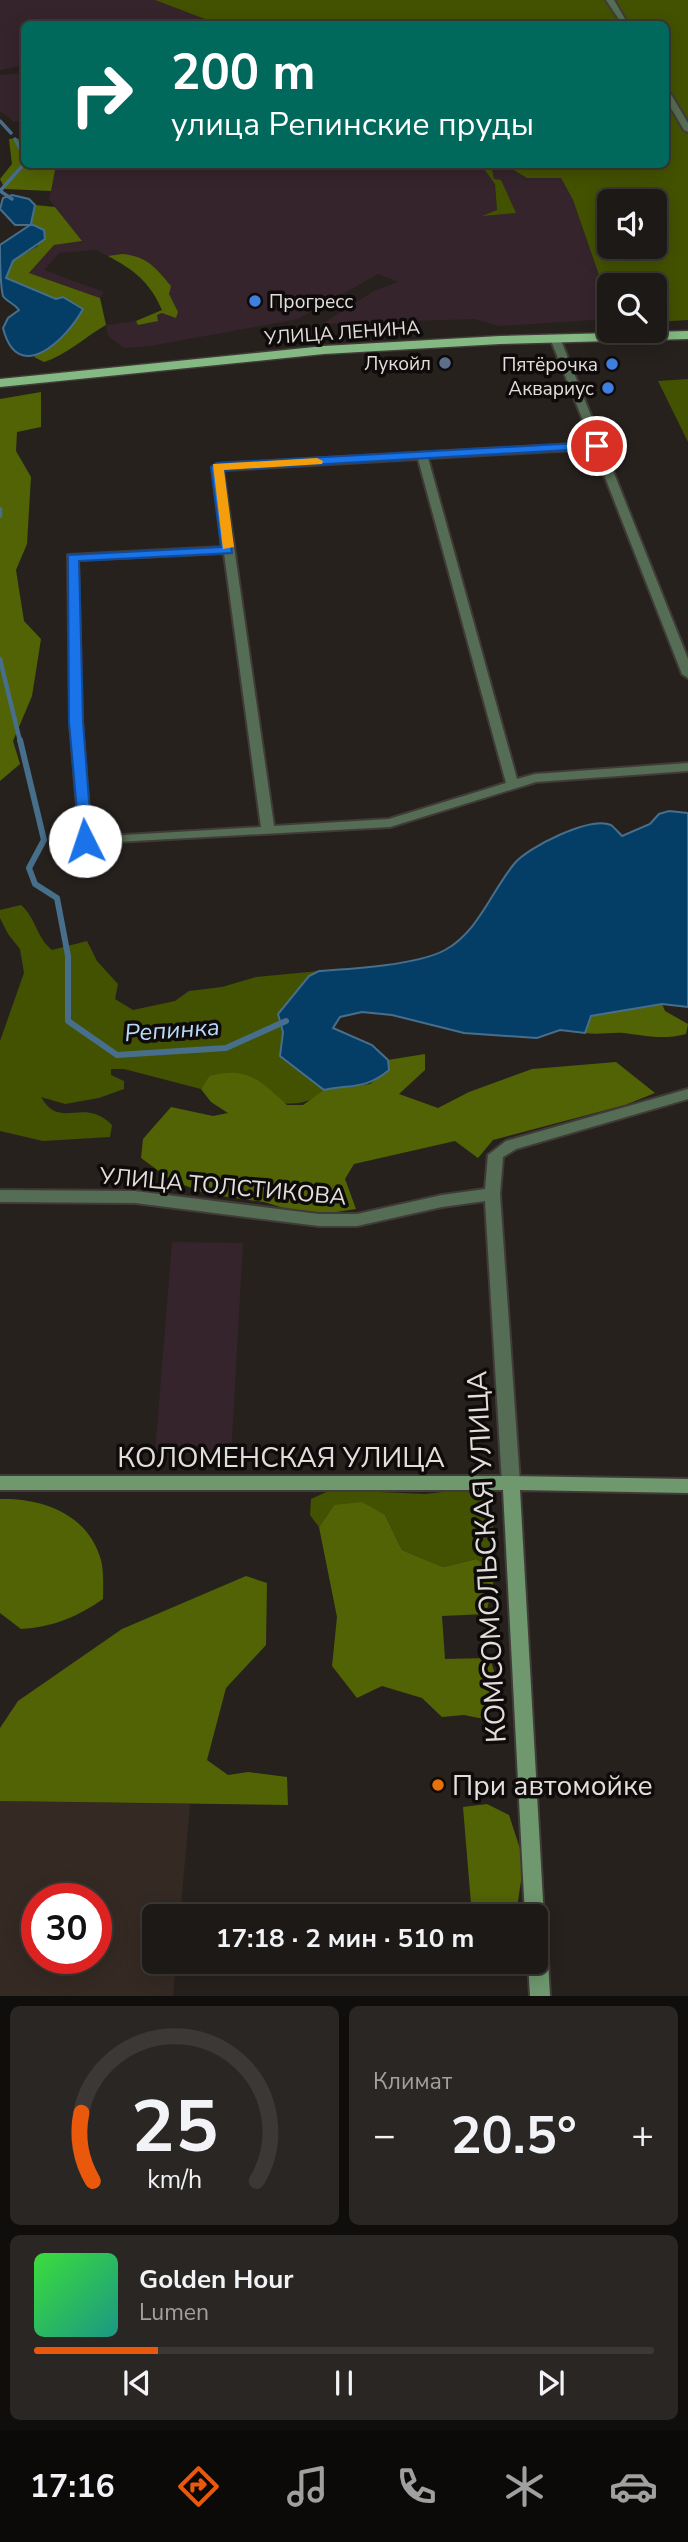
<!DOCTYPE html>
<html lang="ru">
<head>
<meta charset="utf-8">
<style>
  body { margin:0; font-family:"Nunito Sans",sans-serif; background:#2a2623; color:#f1f3f6; height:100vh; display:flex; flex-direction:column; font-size:26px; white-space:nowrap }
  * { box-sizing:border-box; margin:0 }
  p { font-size:23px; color:#a0a0a1 }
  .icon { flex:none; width:38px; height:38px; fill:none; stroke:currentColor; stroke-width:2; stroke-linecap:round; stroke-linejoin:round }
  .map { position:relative; height:1996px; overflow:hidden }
  .side { display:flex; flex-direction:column; gap:10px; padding:10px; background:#100e0c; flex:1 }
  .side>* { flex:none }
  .top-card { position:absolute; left:21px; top:21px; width:648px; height:147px; border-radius:10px; box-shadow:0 4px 18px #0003,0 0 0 2px #3b3835; background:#00695c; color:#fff; overflow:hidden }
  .buttons { position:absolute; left:597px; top:189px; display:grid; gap:14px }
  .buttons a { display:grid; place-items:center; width:70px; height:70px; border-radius:10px; background:#1d1916; box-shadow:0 4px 18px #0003,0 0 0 2px #3b3835; font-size:35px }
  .speed { position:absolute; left:21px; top:1883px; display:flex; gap:14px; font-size:35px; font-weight:700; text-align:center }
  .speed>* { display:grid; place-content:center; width:91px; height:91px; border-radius:50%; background:#1d1916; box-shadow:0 4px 18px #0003,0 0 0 2px #3b3835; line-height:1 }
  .speed .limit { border:10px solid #d22; background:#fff; color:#111 }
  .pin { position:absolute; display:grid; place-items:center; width:60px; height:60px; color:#fff; margin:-30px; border:4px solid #fff; border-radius:50%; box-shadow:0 2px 7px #0007 }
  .me { position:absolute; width:77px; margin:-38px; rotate:356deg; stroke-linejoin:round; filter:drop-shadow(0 0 5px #0008) }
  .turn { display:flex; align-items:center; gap:24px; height:147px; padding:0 35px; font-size:32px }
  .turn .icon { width:91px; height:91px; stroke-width:2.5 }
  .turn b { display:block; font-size:49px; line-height:60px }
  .big { font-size:52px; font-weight:700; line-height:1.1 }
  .side .card { flex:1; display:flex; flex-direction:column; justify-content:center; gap:10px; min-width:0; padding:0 24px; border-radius:10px; background:#2a2623 }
  .side .dial { align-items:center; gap:0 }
  .dial svg { height:182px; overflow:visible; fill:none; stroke:#3b3835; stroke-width:7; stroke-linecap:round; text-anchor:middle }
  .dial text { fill:#f1f3f6; stroke:none }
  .song { display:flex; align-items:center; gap:21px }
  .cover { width:84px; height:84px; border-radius:10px; background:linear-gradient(135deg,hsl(120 70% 55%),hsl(170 70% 35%)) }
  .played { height:7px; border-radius:4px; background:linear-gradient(90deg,#ea580c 20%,#3b3835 20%) }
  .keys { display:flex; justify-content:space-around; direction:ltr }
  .heat { display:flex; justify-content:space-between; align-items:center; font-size:38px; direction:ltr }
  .side .tiles { flex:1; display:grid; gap:10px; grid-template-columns:1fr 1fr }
  .card:last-child { grid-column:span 2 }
  .trip { position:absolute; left:142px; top:1904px; width:406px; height:70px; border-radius:10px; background:#1d1916; box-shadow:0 4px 18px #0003,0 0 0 2px #3b3835; font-weight:700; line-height:70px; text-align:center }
  .tabs { display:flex; height:112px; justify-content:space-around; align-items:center; background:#0c0a09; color:#a0a0a1 }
  .tabs .icon { width:49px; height:49px }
  .tabs .current { color:#ea580c }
  .tabs b { font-size:32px; color:#f1f3f6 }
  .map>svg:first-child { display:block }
  .built { fill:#352a23; fill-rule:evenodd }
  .industrial { fill:#35242c }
  .green { fill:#435201; fill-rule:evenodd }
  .forest { fill:#516304 }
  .water { fill:#043e67; stroke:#476e8a; stroke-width:2 }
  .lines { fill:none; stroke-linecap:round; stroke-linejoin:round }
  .stream-far2 { stroke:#476e8a; stroke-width:3.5 }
  .stream-far1 { stroke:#476e8a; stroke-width:4.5 }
  .stream { stroke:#476e8a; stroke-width:6 }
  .street-casing { stroke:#413b38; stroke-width:4 }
  .secondary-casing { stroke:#413b38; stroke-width:4 }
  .primary-casing { stroke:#413b38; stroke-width:3 }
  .street { fill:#546d54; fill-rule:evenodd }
  .secondary { fill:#6f986f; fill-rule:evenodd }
  .primary { fill:#84b983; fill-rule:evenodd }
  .route { fill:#1a73e8; stroke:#114b97; stroke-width:2 }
  .slow { fill:#f59e0b }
  .shop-dot { fill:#3f7fe0; stroke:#0e0b0a; stroke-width:2.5 }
  .service-dot { fill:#5c6f8a; stroke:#0e0b0a; stroke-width:2.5 }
  .food-dot { fill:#e8710a; stroke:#0e0b0a; stroke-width:2.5 }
  .labels { text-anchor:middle; stroke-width:7; stroke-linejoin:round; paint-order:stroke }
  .far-poi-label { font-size:19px; fill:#e2dedb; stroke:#0e0b0a; text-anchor:end }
  .far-street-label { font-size:19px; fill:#e2dedb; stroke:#0e0b0a }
  .street-label { font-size:23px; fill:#e2dedb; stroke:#0e0b0a }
  .water-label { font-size:24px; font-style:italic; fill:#b8daf9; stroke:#0e0b0a }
  .near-street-label { font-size:28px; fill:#e2dedb; stroke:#0e0b0a }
  .near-poi-label { font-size:28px; fill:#e2dedb; stroke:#0e0b0a; text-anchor:start }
</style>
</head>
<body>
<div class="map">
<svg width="688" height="1996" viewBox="0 0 688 1996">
  <rect width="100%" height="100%" fill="#27211e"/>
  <path class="built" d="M 0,1801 L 190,1804 L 180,1916 L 154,1916 L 154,1962 L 176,1962 L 173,1996 L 0,1996 ZM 37,1899 L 96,1899 L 96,1958 L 37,1958 Z"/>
  <path class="industrial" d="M 0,0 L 155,0 L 218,24 L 24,24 L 24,65 L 0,70 Z
    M 24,73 L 24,120 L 14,122 L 0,111 L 0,75 Z
    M 56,165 L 481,165 L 495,184 L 497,211 L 484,215 L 515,212 L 494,180 L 491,165 L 505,165 L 527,178 L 561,178 L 573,200 L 609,304 L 609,319 L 499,326 L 475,319 L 322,324 L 374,291 L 398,282 L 378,274 L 298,319 L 150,346 L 124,348 L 108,336 L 106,325 L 136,321 L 162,310 L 151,286 L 131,268 L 96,250 L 59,253 L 44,270 L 104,292 L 100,298 L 29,273 L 54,245 L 82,241 L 49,199 Z
    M 172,1242 L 243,1243 L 231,1456 L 155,1453 Z"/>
  <path class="green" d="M 155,0 L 688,0 L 688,320 L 655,322 L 654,285 L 609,285 L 609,304 L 573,200 L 561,178 L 527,178 L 505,165 L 665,164 L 665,24 L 218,24 ZM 609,201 L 654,201 L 654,247 L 609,247 Z
    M 481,165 L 491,165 L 494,179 L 501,180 L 516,213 L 482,216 L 497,210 L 495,184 Z
    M 688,379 L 688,442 L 658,381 Z
    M 21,905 C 36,918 36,937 52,950 L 87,941 L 97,961 L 118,984 L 115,999 L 133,1010 L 175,1001 L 189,991 L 222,987 L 256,977 L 319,971 L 309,976 L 278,1014 L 283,1032 L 280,1056 L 324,1090 C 293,1122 244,1089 209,1076 L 201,1089 L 124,1069 L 111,1069 L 111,1075 L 124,1081 L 124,1089 L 99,1098 L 65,1104 L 41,1097 C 60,1131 83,1096 112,1125 L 110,1137 L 43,1141 L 0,1131 L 0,1041 L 24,973 L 20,949 L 8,934 L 0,918 L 0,910 Z
    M 331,1490 L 425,1494 L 461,1490 L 480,1496 L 492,1511 L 496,1571 L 476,1559 L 443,1567 L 402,1550 L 385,1515 L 334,1505 L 319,1527 L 310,1515 L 311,1499 Z"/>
  <path class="forest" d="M 16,138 L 24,141 L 24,164 L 56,165 L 51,191 L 5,189 L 0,179 L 12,164 L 9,139 Z
    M 35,205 L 55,207 L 82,241 L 54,245 L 29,273 L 100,298 L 106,325 C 85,337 66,355 44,362 L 34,357 L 64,335 L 83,309 L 6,278 L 12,261 L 38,246 L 31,224 Z
    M 122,254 C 147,256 156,268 171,286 L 169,294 L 178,312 L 176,318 L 162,313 L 157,315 L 158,321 L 138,325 L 136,321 L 162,310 C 150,282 134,270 108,256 Z
    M 41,392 L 41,427 L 17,432 L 16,451 L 31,477 L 27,544 L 16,570 L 24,621 L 41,639 L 32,696 L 13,741 L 20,764 L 0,781 L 0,399 Z
    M 662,1004 L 665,1011 L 688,1024 L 686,1034 C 663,1040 647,1036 624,1033 C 611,1032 598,1035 585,1033 L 590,1016 Z
    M 425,1054 L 425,1070 L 399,1094 L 438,1108 L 469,1092 L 532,1069 L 616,1062 L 655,1093 L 625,1105 L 493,1140 L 478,1158 L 455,1141 L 354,1164 L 345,1179 L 356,1209 L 310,1216 L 264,1202 L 207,1194 L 171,1180 L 141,1158 L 143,1139 L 171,1107 L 213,1116 L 228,1113 L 211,1102 L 201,1089 L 209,1076 C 248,1066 259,1080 287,1105 L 303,1105 L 324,1090 L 370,1084 L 389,1070 L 388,1060 Z
    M 0,1499 C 43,1498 88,1514 101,1560 C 104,1572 103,1587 103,1599 C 77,1617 53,1627 21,1629 L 0,1613 Z
    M 362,1502 L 385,1515 L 402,1550 L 443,1567 L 476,1559 L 496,1571 L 486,1614 L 442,1616 L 445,1659 L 490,1658 L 494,1671 L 489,1720 L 464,1715 L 442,1717 L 422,1698 L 382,1686 L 357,1698 L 332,1666 L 337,1617 L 319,1527 L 334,1505 Z
    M 246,1576 L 267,1583 L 266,1645 L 226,1688 L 207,1760 L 228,1775 L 248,1772 L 287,1777 L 288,1805 L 0,1801 L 0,1728 L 18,1701 L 122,1629 Z
    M 487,1804 L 509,1815 L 524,1861 L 517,1908 L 508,1916 L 472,1916 L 463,1807 Z"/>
  <path class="water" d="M 12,195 L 29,199 L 35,205 L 31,224 L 44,230 L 45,239 L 13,261 L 6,278 L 56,299 L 63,297 L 83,309 C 67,339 18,387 3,328 L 8,318 L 19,310 C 14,303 7,302 3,296 C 0,284 0,259 0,245 L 30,225 L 15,225 L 0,209 L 3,198 Z
    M 669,811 L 688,813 L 688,1007 L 662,1004 L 591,1016 L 585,1033 L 560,1030 L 537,1038 L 464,1033 L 392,1015 L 362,1012 L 340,1017 L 333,1028 L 372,1045 L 388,1060 L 389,1070 C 365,1090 352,1084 324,1090 L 280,1056 L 283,1032 L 278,1014 L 309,976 L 319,971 C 351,969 418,965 445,950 C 478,932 491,892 514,864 C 528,847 590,816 611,825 C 614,827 619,833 622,836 L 650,824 L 659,814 Z"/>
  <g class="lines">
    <path class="stream-far2" d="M 0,121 L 11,133
      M 15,139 L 24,156
      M 12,199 L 0,191 L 24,164"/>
    <path class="stream-far1" d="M 0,509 L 0,516
      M 0,659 L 20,741"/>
    <path class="stream" d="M 20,740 L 44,840 L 29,868 L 35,884 L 57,898 L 68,956 L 68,1021 L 117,1055 L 226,1048 L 286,1021"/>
    <defs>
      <path id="street" d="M 606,0 L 614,0 L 628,24 L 622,24 Z
        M 665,89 L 669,91 L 688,123 L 688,132 L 684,130 L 665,98 Z
        M 552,336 L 560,338 L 688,659 L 688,678 L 682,674 L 594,449 L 428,458 L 517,779 L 535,774 L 688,763 L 688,771 L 536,782 L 390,827 L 80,844 L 70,722 L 68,555 L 223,547 L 212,467 L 217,464 L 592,443 L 550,338 ZM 418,459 L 506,783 L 389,819 L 274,826 L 223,470 ZM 224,553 L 261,827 L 91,837 L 82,722 L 78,560 Z
        M 688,1089 L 688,1099 L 516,1149 L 503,1157 L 500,1194 L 520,1483 L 517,1488 L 511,1490 L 505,1488 L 502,1483 L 485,1201 L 442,1207 L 357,1226 L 319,1226 L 135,1203 L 0,1202 L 0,1190 L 135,1191 L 319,1214 L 357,1214 L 442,1195 L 485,1189 L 488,1155 L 506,1141 Z"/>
      <path id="secondary" d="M 0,1476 L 511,1476 L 688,1479 L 688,1493 L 520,1490 L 544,1919 L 546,1925 L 550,1996 L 530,1996 L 528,1962 L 536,1962 L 536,1916 L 525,1916 L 503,1490 L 0,1490 Z"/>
      <path id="primary" d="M 688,331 L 688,339 L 500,344 L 324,354 L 0,387 L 0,379 L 324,346 L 500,336 Z"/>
    </defs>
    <use href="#street" class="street-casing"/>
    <use href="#secondary" class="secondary-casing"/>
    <use href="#primary" class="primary-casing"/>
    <use href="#street" class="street"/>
    <use href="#secondary" class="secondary"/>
    <use href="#primary" class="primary"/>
  </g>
  <path class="route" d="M 597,442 L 601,443 L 601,448 L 224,470 L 232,553 L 79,561 L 83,722 L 92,841 L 90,844 L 80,844 L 69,722 L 68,555 L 221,547 L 211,467 L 217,463 Z"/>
  <path class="slow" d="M 317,458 L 323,461 L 322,464 L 224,470 L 234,547 L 223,549 L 213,464 Z"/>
  <g class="shop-dot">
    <circle cx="255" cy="301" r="7"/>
    <circle cx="612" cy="364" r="7"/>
    <circle cx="608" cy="388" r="7"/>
  </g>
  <circle class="service-dot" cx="445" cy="363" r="7"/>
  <circle class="food-dot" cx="438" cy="1785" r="7"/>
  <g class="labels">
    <g class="far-poi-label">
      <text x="269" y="308" text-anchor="start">Прогресс</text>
      <text x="431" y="370">Лукойл</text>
      <text x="598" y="371">Пятёрочка</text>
      <text x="594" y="395">Аквариус</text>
    </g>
    <g class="far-street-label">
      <text transform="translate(342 332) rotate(-4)" y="7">УЛИЦА ЛЕНИНА</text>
    </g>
    <g class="street-label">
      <text transform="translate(223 1186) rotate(5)" y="8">УЛИЦА ТОЛСТИКОВА</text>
    </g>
    <g class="water-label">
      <text transform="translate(172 1030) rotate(-4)" y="8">Репинка</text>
    </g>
    <g class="near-street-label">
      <text x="281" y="1467">КОЛОМЕНСКАЯ УЛИЦА</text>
      <text transform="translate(486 1557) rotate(-93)" y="10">КОМСОМОЛЬСКАЯ УЛИЦА</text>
    </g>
    <g class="near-poi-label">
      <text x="452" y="1795">При автомойке</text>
    </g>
  </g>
</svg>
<div class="buttons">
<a><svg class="icon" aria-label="sound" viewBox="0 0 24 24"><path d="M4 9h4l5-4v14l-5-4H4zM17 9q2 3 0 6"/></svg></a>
<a><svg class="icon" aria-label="search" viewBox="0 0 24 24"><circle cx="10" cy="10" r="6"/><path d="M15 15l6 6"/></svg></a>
</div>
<div class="speed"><div class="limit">30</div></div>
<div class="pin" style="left:597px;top:446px;background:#d93025"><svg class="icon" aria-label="arrive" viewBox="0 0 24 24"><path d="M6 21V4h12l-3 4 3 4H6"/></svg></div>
<svg class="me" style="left:85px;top:841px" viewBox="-20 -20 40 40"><circle r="19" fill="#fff"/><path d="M0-13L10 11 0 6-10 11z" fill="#1a73e8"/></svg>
<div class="trip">17:18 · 2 мин · 510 m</div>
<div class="top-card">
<div class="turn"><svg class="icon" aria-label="right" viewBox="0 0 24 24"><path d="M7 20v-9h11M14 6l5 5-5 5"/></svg><div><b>200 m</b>улица Репинские пруды</div></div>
</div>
</div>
<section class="side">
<div class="tiles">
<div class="card dial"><svg viewBox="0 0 100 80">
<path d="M14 69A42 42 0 1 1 86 69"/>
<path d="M14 69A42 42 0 0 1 9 39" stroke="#ea580c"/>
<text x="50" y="56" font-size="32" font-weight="700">25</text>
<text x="50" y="72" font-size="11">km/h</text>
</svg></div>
<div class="card"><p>Климат</p>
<div class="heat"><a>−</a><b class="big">20.5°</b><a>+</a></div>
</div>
<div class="card">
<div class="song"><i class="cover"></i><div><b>Golden Hour</b><p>Lumen</p></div></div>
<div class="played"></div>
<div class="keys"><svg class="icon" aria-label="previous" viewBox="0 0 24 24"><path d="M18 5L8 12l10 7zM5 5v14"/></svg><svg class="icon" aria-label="pause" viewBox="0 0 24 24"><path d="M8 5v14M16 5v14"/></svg><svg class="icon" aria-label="next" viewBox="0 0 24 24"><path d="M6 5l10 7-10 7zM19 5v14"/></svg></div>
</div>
</div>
</section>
<nav class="tabs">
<b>17:16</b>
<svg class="icon current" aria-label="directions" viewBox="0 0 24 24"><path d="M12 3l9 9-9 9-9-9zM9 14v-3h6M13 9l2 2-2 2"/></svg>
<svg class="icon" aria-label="music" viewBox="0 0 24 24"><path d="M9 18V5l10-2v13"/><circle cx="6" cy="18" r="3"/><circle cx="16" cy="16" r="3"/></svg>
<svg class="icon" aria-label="phone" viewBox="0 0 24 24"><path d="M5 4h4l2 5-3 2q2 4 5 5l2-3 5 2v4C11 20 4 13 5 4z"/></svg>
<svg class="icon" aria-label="climate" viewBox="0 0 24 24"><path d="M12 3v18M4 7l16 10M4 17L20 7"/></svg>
<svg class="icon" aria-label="car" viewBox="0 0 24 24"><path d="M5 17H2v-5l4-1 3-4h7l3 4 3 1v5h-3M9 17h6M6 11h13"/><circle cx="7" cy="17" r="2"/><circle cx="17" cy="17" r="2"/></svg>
</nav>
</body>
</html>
